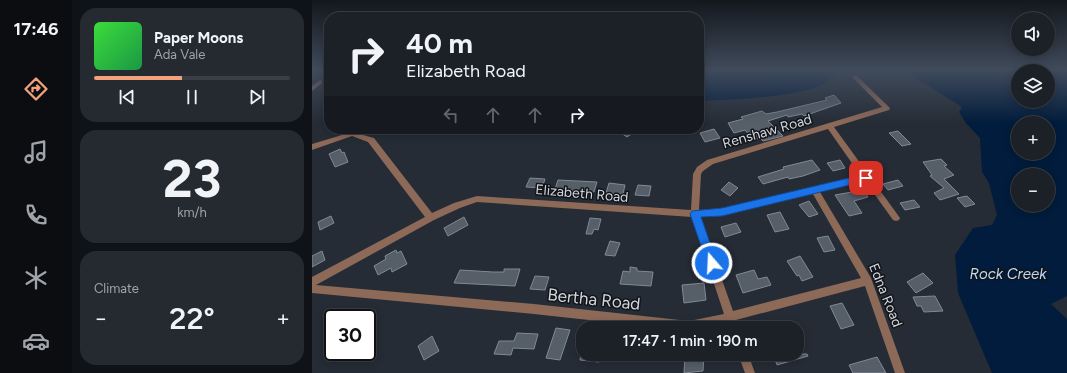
<!DOCTYPE html>
<html lang="en">
<head>
<meta charset="utf-8">
<style>
  body { margin:0; font-family:Figtree,sans-serif; background:#252930; color:#f1f3f6; height:100vh; display:flex; flex-direction:column; font-size:15px; white-space:nowrap }
  * { box-sizing:border-box; margin:0 }
  p { font-size:13px; color:#a0a3a8 }
  .icon { flex:none; width:22px; height:22px; fill:none; stroke:currentColor; stroke-width:2; stroke-linecap:round; stroke-linejoin:round }
  .map { position:relative; flex:1; overflow:hidden }
  .side { display:flex; flex-direction:column; gap:8px; padding:8px; background:#0f1216; width:240px }
  .side>* { flex:none }
  .hud { position:absolute; left:12px; top:12px; width:380px; height:122px; border-radius:16px; box-shadow:0 2px 10px #0003,0 0 0 1px #3a3e45; background:#1c2128; color:#f1f3f6; overflow:hidden }
  .fabs { position:absolute; left:699px; top:12px; display:grid; gap:8px }
  .fabs a { display:grid; place-items:center; width:44px; height:44px; border-radius:50%; background:#1c2128; box-shadow:0 2px 10px #0003,0 0 0 1px #3a3e45; font-size:20px }
  .speed { position:absolute; left:12px; top:309px; display:flex; gap:8px; font-size:20px; font-weight:700; text-align:center }
  .speed>* { display:grid; place-content:center; width:52px; height:52px; border-radius:50%; background:#1c2128; box-shadow:0 2px 10px #0003,0 0 0 1px #3a3e45; line-height:1 }
  .speed .limit { border:2px solid #111; border-radius:6px; background:#fff; color:#111 }
  .pin { position:absolute; display:grid; place-items:center; width:34px; height:34px; color:#fff; margin:-17px; border-radius:8px; box-shadow:0 2px 6px #0006 }
  .me { position:absolute; width:44px; margin:-22px; rotate:341deg; stroke-linejoin:round; filter:drop-shadow(0 0 3px #0008) }
  .turn { display:flex; align-items:center; gap:14px; height:84px; padding:0 16px; font-size:18px }
  .turn .icon { width:52px; height:52px; stroke-width:2.5 }
  .turn b { display:block; font-size:28px; line-height:34px }
  .lanes { display:flex; align-items:center; height:38px; padding:0 16px; background:#0003; justify-content:center; gap:20px; direction:ltr }
  .lanes .off { opacity:.35 }
  .big { font-size:30px; font-weight:600; line-height:1.1 }
  .side .tile { flex:1; display:flex; flex-direction:column; justify-content:center; gap:6px; min-width:0; padding:0 14px; border-radius:16px; background:#252930 }
  .side .dial { align-items:center; gap:0 }
  .dial b { font-size:52px; line-height:1 }
  .song { display:flex; align-items:center; gap:12px }
  .cover { width:48px; height:48px; border-radius:6px; background:linear-gradient(135deg,hsl(120 70% 55%),hsl(140 70% 35%)) }
  .played { height:4px; border-radius:2px; background:linear-gradient(90deg,#f1a27b 45%,#3a3e45 45%) }
  .keys { display:flex; justify-content:space-around; direction:ltr }
  .heat { display:flex; justify-content:space-between; align-items:center; font-size:22px; direction:ltr }
  .trip { position:absolute; left:264px; top:321px; width:228px; height:40px; border-radius:16px; background:#1c2128; box-shadow:0 2px 10px #0003,0 0 0 1px #3a3e45; font-weight:600; line-height:40px; text-align:center }
  main { display:flex; flex:1; min-height:0 }
  .menu { display:flex; flex-direction:column; width:72px; justify-content:space-around; align-items:center; background:#0b0d10; color:#a0a3a8 }
  .menu .icon { width:28px; height:28px }
  .menu .selected { color:#f1a27b }
  .menu b { font-size:18px; color:#f1f3f6 }
  .map>svg:first-child { display:block }
  .water { fill:#011c3c; fill-rule:evenodd }
  .building { fill:#565e68; stroke:#808994 }
  .lines { fill:none; stroke-linecap:round; stroke-linejoin:round }
  .minor { fill:#8d6958; fill-rule:evenodd }
  .route { fill:#1a73e8; stroke:#114b97 }
  .labels { text-anchor:middle; stroke-width:3; stroke-linejoin:round; paint-order:stroke }
  .street-label { font-size:14px; fill:#d2d7dd; stroke:#111418 }
  .water-label { font-size:15px; font-style:italic; fill:#bcdafe; stroke:#111418 }
  .near-street-label { font-size:17px; fill:#d2d7dd; stroke:#111418 }
</style>
</head>
<body>
<main>
<nav class="menu">
<b>17:46</b>
<svg class="icon selected" aria-label="directions" viewBox="0 0 24 24"><path d="M12 3l9 9-9 9-9-9zM9 14v-3h6M13 9l2 2-2 2"/></svg>
<svg class="icon" aria-label="music" viewBox="0 0 24 24"><path d="M9 18V5l10-2v13"/><circle cx="6" cy="18" r="3"/><circle cx="16" cy="16" r="3"/></svg>
<svg class="icon" aria-label="phone" viewBox="0 0 24 24"><path d="M5 4h4l2 5-3 2q2 4 5 5l2-3 5 2v4C11 20 4 13 5 4z"/></svg>
<svg class="icon" aria-label="climate" viewBox="0 0 24 24"><path d="M12 3v18M4 7l16 10M4 17L20 7"/></svg>
<svg class="icon" aria-label="car" viewBox="0 0 24 24"><path d="M5 17H2v-5l4-1 3-4h7l3 4 3 1v5h-3M9 17h6M6 11h13"/><circle cx="7" cy="17" r="2"/><circle cx="17" cy="17" r="2"/></svg>
</nav>
<section class="side">
<div class="tile">
<div class="song"><i class="cover"></i><div><b>Paper Moons</b><p>Ada Vale</p></div></div>
<div class="played"></div>
<div class="keys"><svg class="icon" aria-label="previous" viewBox="0 0 24 24"><path d="M18 5L8 12l10 7zM5 5v14"/></svg><svg class="icon" aria-label="pause" viewBox="0 0 24 24"><path d="M8 5v14M16 5v14"/></svg><svg class="icon" aria-label="next" viewBox="0 0 24 24"><path d="M6 5l10 7-10 7zM19 5v14"/></svg></div>
</div>
<div class="tile dial"><b>23</b><p>km/h</p></div>
<div class="tile"><p>Climate</p>
<div class="heat"><a>−</a><b class="big">22°</b><a>+</a></div>
</div>
</section>
<div class="map">
<svg width="755" height="373" viewBox="0 0 755 373">
  <rect width="100%" height="100%" fill="#252c35"/>
  <path class="water" d="M 387,70 L 527,70 C 522,74 518,80 513,83 C 488,98 419,99 388,101 L 387,100 Z
    M 755,70 L 755,296 L 739,304 L 755,319 L 755,373 L 680,373 L 646,293 L 643,255 L 661,228 L 680,225 L 685,215 L 677,183 L 670,172 L 668,138 L 654,123 L 647,112 L 650,108 L 647,105 L 591,70 ZM 706,71 L 736,71 L 736,101 L 706,101 ZM 706,123 L 736,123 L 736,153 L 706,153 ZM 706,175 L 736,175 L 736,205 L 706,205 Z"/>
  <path class="building" d="M 522,95 L 529,103 L 492,116 L 490,114 L 476,117 L 475,115 L 456,121 L 471,136 L 451,141 L 448,138 L 441,140 L 433,130 L 422,133 L 416,123 L 431,119 L 429,117 L 450,111 L 454,114 L 465,112 L 515,100 L 513,98 Z
    M 303,129 L 327,129 L 315,137 Z
    M 402,129 L 408,138 L 393,142 L 388,133 Z
    M 586,131 L 599,144 L 590,146 L 577,133 Z
    M 28,149 L 30,153 L 32,152 L 36,162 L 23,167 L 17,154 Z
    M 629,159 L 635,165 L 632,166 L 642,175 L 632,179 L 647,194 L 628,200 L 622,193 L 632,188 L 618,176 L 620,175 L 611,162 Z
    M 500,160 L 508,170 L 491,176 L 477,179 L 476,177 L 451,184 L 446,177 L 472,169 L 471,167 Z
    M 528,160 L 533,168 L 521,171 L 515,163 Z
    M 218,178 L 233,179 L 230,188 L 214,187 Z
    M 246,180 L 285,182 L 282,192 L 243,189 Z
    M 586,180 L 591,186 L 576,190 L 571,184 Z
    M 417,182 L 426,188 L 418,196 L 409,190 Z
    M 297,183 L 313,185 L 311,194 L 294,193 Z
    M 326,185 L 339,186 L 337,196 L 323,195 Z
    M 551,190 L 556,197 L 542,201 L 550,213 L 537,216 L 523,195 Z
    M 655,196 L 663,204 L 653,207 L 645,198 Z
    M 602,200 L 608,207 L 593,210 L 588,203 Z
    M 497,201 L 506,214 L 497,217 L 487,205 Z
    M 468,212 L 477,229 L 463,232 L 455,215 Z
    M 19,216 L 22,223 L 8,230 L 6,222 Z
    M 152,217 L 156,225 L 136,236 L 132,228 Z
    M 278,218 L 289,219 L 286,230 L 282,229 L 280,234 L 274,234 Z
    M 424,223 L 429,232 L 413,237 L 409,227 Z
    M 516,236 L 523,250 L 512,252 L 505,238 Z
    M 298,241 L 308,243 L 303,256 L 293,255 Z
    M 84,250 L 85,253 L 89,251 L 95,264 L 80,272 L 79,268 L 66,275 L 62,266 L 74,259 L 73,256 Z
    M 10,251 L 13,260 L 0,267 L 0,256 Z
    M 488,256 L 501,277 L 490,281 L 487,275 L 485,276 L 475,261 Z
    M 318,267 L 325,268 L 325,271 L 341,272 L 339,286 L 308,284 L 311,271 L 318,272 Z
    M 192,269 L 208,269 L 203,286 L 142,283 L 148,270 L 181,272 L 192,272 Z
    M 442,270 L 446,279 L 455,277 L 459,285 L 431,293 L 424,275 Z
    M 611,273 L 621,283 L 604,293 L 595,282 Z
    M 223,276 L 237,277 L 233,290 L 218,289 Z
    M 392,283 L 394,300 L 372,303 L 370,285 Z
    M 623,296 L 631,311 L 612,312 L 609,306 L 605,306 L 601,297 Z
    M 530,303 L 542,325 L 529,329 L 518,306 Z
    M 244,328 L 258,330 L 248,360 L 234,358 Z
    M 205,333 L 226,334 L 222,349 L 201,348 L 199,355 L 182,354 L 187,341 L 202,341 Z
    M 120,336 L 127,351 L 112,360 L 106,346 Z
    M 269,354 L 289,354 L 287,362 L 268,360 Z
    M 373,354 L 392,354 L 391,371 L 372,373 Z
    M 461,354 L 495,354 L 496,356 L 465,365 Z
    M 565,357 L 574,373 L 541,373 L 537,365 Z"/>
  <g class="lines">
    <path class="minor" d="M 543,75 L 545,76 L 578,108 L 577,110 L 522,127 L 588,218 L 587,220 L 584,221 L 581,220 L 553,181 L 508,192 L 559,278 L 593,373 L 583,373 L 553,286 L 424,320 L 427,328 L 417,328 L 415,323 L 395,328 L 350,328 L 222,314 L 0,293 L 0,277 L 113,217 L 56,142 L 40,136 L 0,150 L 0,144 L 40,132 L 62,138 L 120,213 L 142,203 L 165,196 L 379,210 L 381,174 L 385,167 L 395,160 L 570,107 L 540,77 ZM 516,129 L 549,176 L 410,209 L 387,210 L 389,174 L 391,171 L 401,164 ZM 501,194 L 549,278 L 421,311 L 388,217 L 410,215 ZM 165,202 L 380,217 L 412,314 L 377,321 L 222,304 L 4,285 L 122,220 L 148,208 Z
      M 8,80 L 10,81 L 10,83 L 0,91 L 0,86 Z
      M 426,354 L 436,354 L 443,373 L 433,373 Z"/>
  </g>
  <linearGradient id="sky" x2="0" y2="1"><stop stop-color="#14181d"/><stop offset="0.57" stop-color="#404b5c"/><stop offset="1" stop-color="#404b5c" stop-opacity="0"/></linearGradient>
  <rect width="755" height="123" fill="url(#sky)"/>
  <path class="route" d="M 554,174 L 559,178 L 558,180 L 410,216 L 389,217 L 405,263 L 403,266 L 400,267 L 396,266 L 378,214 L 380,211 L 410,208 Z"/>
  <g class="labels">
    <g class="street-label">
      <text transform="translate(455 131) rotate(-16)" y="5">Renshaw Road</text>
      <text transform="translate(270 193) rotate(5)" y="5">Elizabeth Road</text>
      <text transform="translate(574 295) rotate(68)" y="5">Edna Road</text>
    </g>
    <g class="water-label">
      <text x="696" y="279">Rock Creek</text>
    </g>
    <g class="near-street-label">
      <text transform="translate(282 299) rotate(6)" y="6">Bertha Road</text>
    </g>
  </g>
</svg>
<div class="fabs">
<a><svg class="icon" aria-label="sound" viewBox="0 0 24 24"><path d="M4 9h4l5-4v14l-5-4H4zM17 9q2 3 0 6"/></svg></a>
<a><svg class="icon" aria-label="layers" viewBox="0 0 24 24"><path d="M12 4l9 5-9 5-9-5zM3 14l9 5 9-5"/></svg></a>
<a>+</a>
<a>−</a>
</div>
<div class="speed"><div class="limit">30</div></div>
<div class="pin" style="left:554px;top:178px;background:#d93025"><svg class="icon" aria-label="arrive" viewBox="0 0 24 24"><path d="M6 21V4h12l-3 4 3 4H6"/></svg></div>
<svg class="me" style="left:400px;top:263px" viewBox="-20 -20 40 40"><circle r="17" fill="#1a73e8" stroke="#fff" stroke-width="3"/><path d="M0-11L8 9 0 5-8 9z" fill="#fff"/></svg>
<div class="trip">17:47 · 1 min · 190 m</div>
<div class="hud">
<div class="turn"><svg class="icon" aria-label="right" viewBox="0 0 24 24"><path d="M7 20v-9h11M14 6l5 5-5 5"/></svg><div><b>40 m</b>Elizabeth Road</div></div>
<div class="lanes"><svg class="icon off" aria-label="left" viewBox="0 0 24 24"><path d="M17 20v-9H6M10 6l-5 5 5 5"/></svg><svg class="icon off" aria-label="ahead" viewBox="0 0 24 24"><path d="M12 20V5M6 11l6-6 6 6"/></svg><svg class="icon off" aria-label="ahead" viewBox="0 0 24 24"><path d="M12 20V5M6 11l6-6 6 6"/></svg><svg class="icon" aria-label="right" viewBox="0 0 24 24"><path d="M7 20v-9h11M14 6l5 5-5 5"/></svg></div>
</div>
</div>
</main>
</body>
</html>
